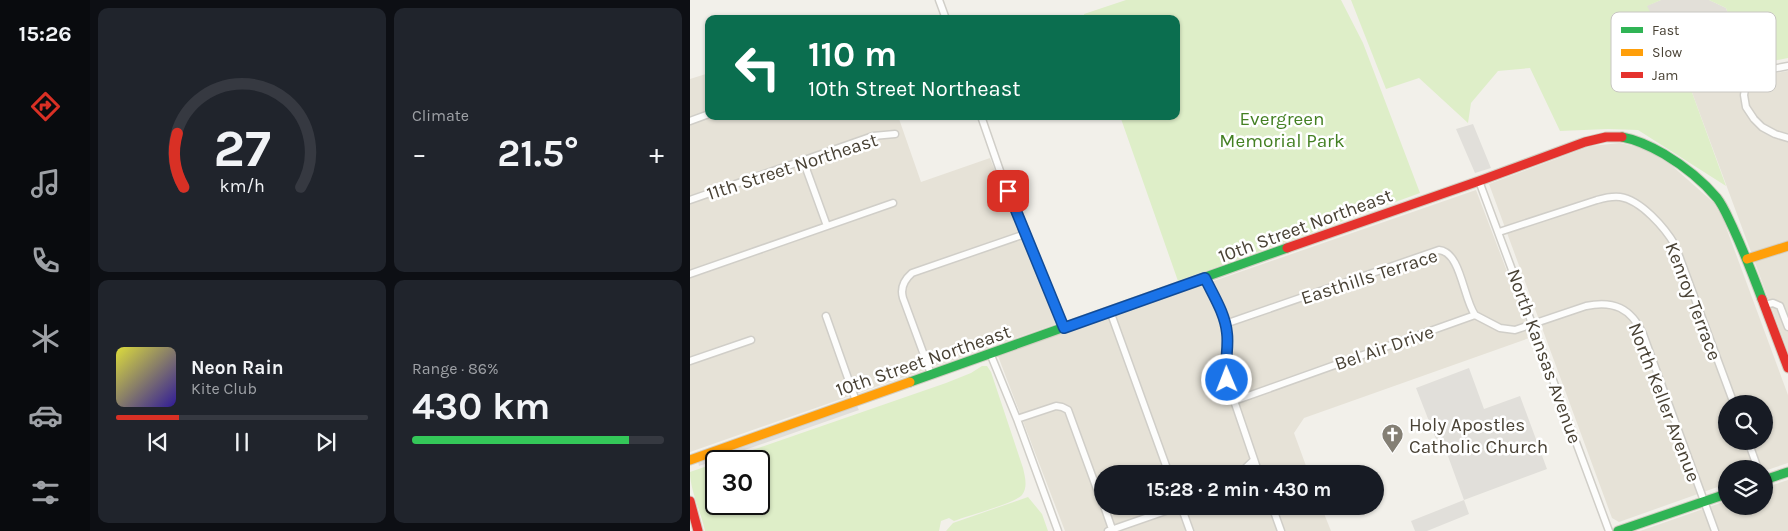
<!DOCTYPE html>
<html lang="en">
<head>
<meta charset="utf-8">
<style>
  body { margin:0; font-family:Karla,sans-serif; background:#20242c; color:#f1f3f6; height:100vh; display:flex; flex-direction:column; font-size:19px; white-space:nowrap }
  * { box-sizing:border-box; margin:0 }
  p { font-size:16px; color:#9ea1a6 }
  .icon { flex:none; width:28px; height:28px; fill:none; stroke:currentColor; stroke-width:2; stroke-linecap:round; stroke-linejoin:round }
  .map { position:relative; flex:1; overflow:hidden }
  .details { display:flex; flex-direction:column; gap:8px; padding:8px; background:#0d0f14; width:600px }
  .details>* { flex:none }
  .guide { position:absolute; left:15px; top:15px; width:475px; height:105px; border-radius:10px; box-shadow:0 1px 4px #0004; background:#0b6e4f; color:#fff; overflow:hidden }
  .controls { position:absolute; left:1028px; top:395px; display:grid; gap:10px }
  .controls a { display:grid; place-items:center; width:55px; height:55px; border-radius:50%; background:#171b24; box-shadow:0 1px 4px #0004; font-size:25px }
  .speed { position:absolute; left:15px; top:450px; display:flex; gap:10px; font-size:25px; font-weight:700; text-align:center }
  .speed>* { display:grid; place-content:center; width:65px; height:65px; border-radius:50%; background:#171b24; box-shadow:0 1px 4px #0004; line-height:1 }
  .speed .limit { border:2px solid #111; border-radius:8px; background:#fff; color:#111 }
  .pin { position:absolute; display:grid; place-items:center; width:42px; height:42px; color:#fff; margin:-21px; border-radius:10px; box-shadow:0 2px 8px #0006 }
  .me { position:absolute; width:55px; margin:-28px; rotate:359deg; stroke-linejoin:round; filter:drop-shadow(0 0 4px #0008) }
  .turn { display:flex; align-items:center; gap:18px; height:105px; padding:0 20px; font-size:22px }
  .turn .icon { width:65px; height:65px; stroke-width:2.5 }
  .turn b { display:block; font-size:35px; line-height:42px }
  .big { font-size:38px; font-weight:700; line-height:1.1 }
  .details .widget { flex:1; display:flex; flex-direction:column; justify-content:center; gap:8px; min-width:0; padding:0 18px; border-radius:10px; background:#20242c }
  .details .dial { align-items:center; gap:0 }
  .dial svg { height:130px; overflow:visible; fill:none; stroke:#363941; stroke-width:7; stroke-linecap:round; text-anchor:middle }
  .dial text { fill:#f1f3f6; stroke:none }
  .song { display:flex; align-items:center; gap:15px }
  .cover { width:60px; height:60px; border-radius:8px; background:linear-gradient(135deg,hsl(60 70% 55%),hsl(250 70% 35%)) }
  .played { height:5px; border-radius:2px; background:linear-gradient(90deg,#d93025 25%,#363941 25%) }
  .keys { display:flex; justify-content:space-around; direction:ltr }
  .heat { display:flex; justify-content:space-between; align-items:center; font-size:28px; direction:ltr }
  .charge { height:8px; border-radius:4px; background:linear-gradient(90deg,#34c759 86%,#363941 0) }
  .details .tiles { flex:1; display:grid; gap:8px; grid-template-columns:repeat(2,1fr) }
  .trip { position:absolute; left:404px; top:465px; width:290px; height:50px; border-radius:25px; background:#171b24; box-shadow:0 1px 4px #0004; font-weight:700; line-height:50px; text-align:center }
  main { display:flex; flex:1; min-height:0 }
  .dock { display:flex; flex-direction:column; width:90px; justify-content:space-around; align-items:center; background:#090b0e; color:#9ea1a6 }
  .dock .icon { width:35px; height:35px }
  .dock .selected { color:#d93025 }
  .dock b { font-size:22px; color:#f1f3f6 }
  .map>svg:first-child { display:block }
  .residential { fill:#e6e2d7; fill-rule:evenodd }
  .industrial { fill:#e2dfd8 }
  .green { fill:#deeec8 }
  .parking { fill:#e1dfda }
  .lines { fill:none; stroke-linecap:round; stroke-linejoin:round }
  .street-casing { stroke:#d0cec8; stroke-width:9 }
  .fast-casing { stroke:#d2cdc1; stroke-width:11 }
  .slow-casing { stroke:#d2cdc1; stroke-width:11 }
  .jam-casing { stroke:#d2cdc1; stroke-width:11 }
  .street { stroke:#fdfdfc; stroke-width:6 }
  .fast { stroke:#30b455; stroke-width:9 }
  .slow { stroke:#ff9f0a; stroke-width:9 }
  .jam { stroke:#e5322d; stroke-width:9 }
  .route-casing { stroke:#114b97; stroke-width:12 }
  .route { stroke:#1a73e8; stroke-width:9 }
  .labels { text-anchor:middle; stroke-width:5; stroke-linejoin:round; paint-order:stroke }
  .park-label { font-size:19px; fill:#448023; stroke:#fff }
  .street-label { font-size:19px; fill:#494235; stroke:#fff }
  .poi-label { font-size:19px; fill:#494235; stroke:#fff; text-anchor:start }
  .key { fill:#fff; stroke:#c8c6c2; stroke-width:1 }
  .key-label { font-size:14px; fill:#494235 }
</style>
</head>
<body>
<main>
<nav class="dock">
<b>15:26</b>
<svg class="icon selected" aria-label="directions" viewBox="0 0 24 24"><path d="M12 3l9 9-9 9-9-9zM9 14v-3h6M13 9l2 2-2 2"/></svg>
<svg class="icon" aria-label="music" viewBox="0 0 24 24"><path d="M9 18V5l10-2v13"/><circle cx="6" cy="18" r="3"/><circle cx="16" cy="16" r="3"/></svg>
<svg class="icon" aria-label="phone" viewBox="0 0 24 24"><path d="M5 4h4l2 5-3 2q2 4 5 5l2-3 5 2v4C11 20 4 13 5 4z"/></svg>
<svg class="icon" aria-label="climate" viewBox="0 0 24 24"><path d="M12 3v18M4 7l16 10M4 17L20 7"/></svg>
<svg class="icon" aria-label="car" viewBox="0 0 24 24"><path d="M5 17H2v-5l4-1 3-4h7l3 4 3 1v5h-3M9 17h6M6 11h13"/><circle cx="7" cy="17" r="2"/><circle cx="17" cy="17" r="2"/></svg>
<svg class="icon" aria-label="filters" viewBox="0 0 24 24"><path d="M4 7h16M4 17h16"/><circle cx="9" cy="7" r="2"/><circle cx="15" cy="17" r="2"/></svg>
</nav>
<section class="details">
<div class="tiles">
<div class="widget dial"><svg viewBox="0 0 100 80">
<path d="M14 69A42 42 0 1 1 86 69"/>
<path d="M14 69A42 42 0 0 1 10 36" stroke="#d93025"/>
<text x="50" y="56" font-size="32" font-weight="700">27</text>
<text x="50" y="72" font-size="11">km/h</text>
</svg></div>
<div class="widget"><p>Climate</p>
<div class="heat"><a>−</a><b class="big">21.5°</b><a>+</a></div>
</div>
<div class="widget">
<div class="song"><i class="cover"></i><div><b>Neon Rain</b><p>Kite Club</p></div></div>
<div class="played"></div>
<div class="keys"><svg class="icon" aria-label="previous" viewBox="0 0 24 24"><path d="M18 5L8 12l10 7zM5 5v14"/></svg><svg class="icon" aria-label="pause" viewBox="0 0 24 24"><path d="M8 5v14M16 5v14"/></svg><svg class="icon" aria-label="next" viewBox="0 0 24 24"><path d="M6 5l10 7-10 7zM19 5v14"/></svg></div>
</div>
<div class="widget"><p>Range · 86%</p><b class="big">430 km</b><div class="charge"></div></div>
</div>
</section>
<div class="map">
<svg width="1098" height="531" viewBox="0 0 1098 531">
  <rect width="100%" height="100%" fill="#f2f0ea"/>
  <path class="residential" d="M 1098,71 L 1098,352 L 1000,87 Z
    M 19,73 L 19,116 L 208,116 L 231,182 L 300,158 L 366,324 L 0,452 L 0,79 Z
    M 930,143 L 956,149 L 980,164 L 1023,202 L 1033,219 L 1098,395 L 1098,463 L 1074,471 L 1074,469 L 1036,469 L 1036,484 L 929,522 L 922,518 L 799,184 L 901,146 ZM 1036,404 L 1074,404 L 1074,441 L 1036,441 Z
    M 786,190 L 842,337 L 614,418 L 604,433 L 619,474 L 412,474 L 412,506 L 631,506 L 641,531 L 375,531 L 308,356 Z
    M 1098,480 L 1098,531 L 950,531 L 1036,501 L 1036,506 L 1074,506 L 1074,488 Z"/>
  <path class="industrial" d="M 971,0 L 1019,0 L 1036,8 L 1056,66 L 1049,79 L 1000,87 L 956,6 Z"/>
  <path class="green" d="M 436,0 L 651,0 L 673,43 L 730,193 L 488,281 L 430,116 L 486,116 L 486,19 L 395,19 L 394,14 Z
    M 661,0 L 971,0 L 957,6 L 1000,87 L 1036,186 L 948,130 L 918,129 L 870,131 L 840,68 L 808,71 L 781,103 L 778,123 L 729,78 L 696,89 Z
    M 1019,0 L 1098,0 L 1098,58 L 1056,66 L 1036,8 Z
    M 292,366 L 297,366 L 301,372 L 333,468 C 335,477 338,487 332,495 C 325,503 277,516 264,521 L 259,518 L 251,521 L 249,531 L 15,531 C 11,512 0,490 0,472 L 26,463 L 26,504 L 69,504 L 69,461 L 31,461 L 256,383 L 281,373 Z
    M 338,497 L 352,514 L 358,531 L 256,531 L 263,523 Z"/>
  <path class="parking" d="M 783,124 L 801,168 L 785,173 L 766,129 Z
    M 779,368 L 794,409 L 830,396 L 857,469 L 774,500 L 779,514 L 737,531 L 725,531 L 721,521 L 774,500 L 751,437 L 746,439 L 726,388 Z
    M 167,406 L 169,410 L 9,466 L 8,462 Z"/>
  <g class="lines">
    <defs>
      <path id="street" d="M 249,0 L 256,19
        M 1098,66 L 1071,71 L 1056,84 L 1054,95 L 1056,107 L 1064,119 L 1072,127 L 1085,134 L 1098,138
        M 291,116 L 317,191 L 374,328
        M 0,121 L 19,114
        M 113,160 L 137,226
        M 789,181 L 919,531
        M 0,200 L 183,136 L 205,134
        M 809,232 L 907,200 C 914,198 922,196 930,197 C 951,200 975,228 985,245 L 1044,404
        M 0,274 L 203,203
        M 515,278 C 523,295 535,313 537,333 C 539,348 534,364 537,380 L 569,474
        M 1074,305 L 1083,303 L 1090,306 L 1098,327
        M 420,311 L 479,474
        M 136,316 L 166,401
        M 535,324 L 749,250 C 771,252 773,298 785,315
        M 300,353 L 327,419 L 368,531
        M 0,361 L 61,340
        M 241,374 L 213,298 C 210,288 214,280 222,273 L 335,234
        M 544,401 L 785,315 L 810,328 L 825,330 L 896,306 C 923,300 941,308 953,334 L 1025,531
        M 327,419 L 366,406 L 372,407 L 378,410 L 412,503
        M 1058,441 L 1068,469
        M 549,474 L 564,460
        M 414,506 L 422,529
        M 491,506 L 500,531
        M 582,506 L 591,531
        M 418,531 L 490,506"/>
      <path id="fast" d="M 932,137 C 948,140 960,146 974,154 C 994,166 1012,180 1027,198 C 1034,207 1038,218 1043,228 C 1054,252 1063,275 1072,299
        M 220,382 L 597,248
        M 1074,480 L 1098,472
        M 928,531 L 1036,494"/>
      <path id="slow" d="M 1057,259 L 1098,246
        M 0,460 L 220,382"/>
      <path id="jam" d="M 597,248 L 789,181 L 895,142 L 916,137 L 932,137
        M 1072,299 L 1098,368
        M 0,501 L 8,531"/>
    </defs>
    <use href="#street" class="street-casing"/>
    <use href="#fast" class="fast-casing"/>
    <use href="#slow" class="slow-casing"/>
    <use href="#jam" class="jam-casing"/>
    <use href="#street" class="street"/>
    <use href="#fast" class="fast"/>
    <use href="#slow" class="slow"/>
    <use href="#jam" class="jam"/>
  </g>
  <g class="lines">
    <defs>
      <path id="route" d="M 318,191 L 374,328 L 515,278 C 523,295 535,313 537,333 C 539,348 534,364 537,380"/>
    </defs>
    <use href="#route" class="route-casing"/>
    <use href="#route" class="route"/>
  </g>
  <defs>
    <symbol id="church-pin" viewBox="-11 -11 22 30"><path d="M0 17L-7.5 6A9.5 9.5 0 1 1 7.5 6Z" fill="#847f74" stroke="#fff"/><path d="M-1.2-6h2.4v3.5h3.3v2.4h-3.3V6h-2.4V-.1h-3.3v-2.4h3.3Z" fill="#fff"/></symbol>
  </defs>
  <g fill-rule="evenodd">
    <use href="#church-pin" x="690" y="422" width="25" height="34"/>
  </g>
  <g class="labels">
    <g class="park-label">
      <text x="592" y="125">Evergreen<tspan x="592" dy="22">Memorial Park</tspan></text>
    </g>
    <g class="street-label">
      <text transform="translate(102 166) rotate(-18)" y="7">11th Street Northeast</text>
      <text transform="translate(615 225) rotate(-20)" y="7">10th Street Northeast</text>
      <text transform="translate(679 276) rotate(-18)" y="7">Easthills Terrace</text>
      <text transform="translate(1004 301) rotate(69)" y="7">Kenroy Terrace</text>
      <text transform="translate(694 347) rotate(-19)" y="7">Bel Air Drive</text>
      <text transform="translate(855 356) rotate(70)" y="7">North Kansas Avenue</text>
      <text transform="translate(233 360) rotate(-19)" y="7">10th Street Northeast</text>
      <text transform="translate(975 402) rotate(69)" y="7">North Keller Avenue</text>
    </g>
    <g class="poi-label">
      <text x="719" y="431">Holy Apostles<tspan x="719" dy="22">Catholic Church</tspan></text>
    </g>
  </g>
  <rect x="921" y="12" width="165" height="80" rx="8" class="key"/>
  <rect x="931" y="27" width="22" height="6" fill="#30b455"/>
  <rect x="931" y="49" width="22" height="7" fill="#ff9f0a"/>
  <rect x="931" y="72" width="22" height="6" fill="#e5322d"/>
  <g class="key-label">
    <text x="962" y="35">Fast</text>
    <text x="962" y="57">Slow</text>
    <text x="962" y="80">Jam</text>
  </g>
</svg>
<div class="controls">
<a><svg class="icon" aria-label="search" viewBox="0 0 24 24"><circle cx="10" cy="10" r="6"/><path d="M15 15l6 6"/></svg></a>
<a><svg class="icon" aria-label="layers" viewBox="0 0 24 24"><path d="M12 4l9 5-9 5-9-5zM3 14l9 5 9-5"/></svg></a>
</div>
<div class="speed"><div class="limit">30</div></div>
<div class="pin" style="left:318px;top:191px;background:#d93025"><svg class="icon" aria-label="arrive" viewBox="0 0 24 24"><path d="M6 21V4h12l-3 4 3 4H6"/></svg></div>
<svg class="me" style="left:537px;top:380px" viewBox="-20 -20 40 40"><circle r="17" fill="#1a73e8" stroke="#fff" stroke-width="3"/><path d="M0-11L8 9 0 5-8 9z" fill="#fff"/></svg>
<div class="trip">15:28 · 2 min · 430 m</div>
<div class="guide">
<div class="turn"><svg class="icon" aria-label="left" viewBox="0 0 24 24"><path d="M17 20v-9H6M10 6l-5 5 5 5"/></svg><div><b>110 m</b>10th Street Northeast</div></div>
</div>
</div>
</main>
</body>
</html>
